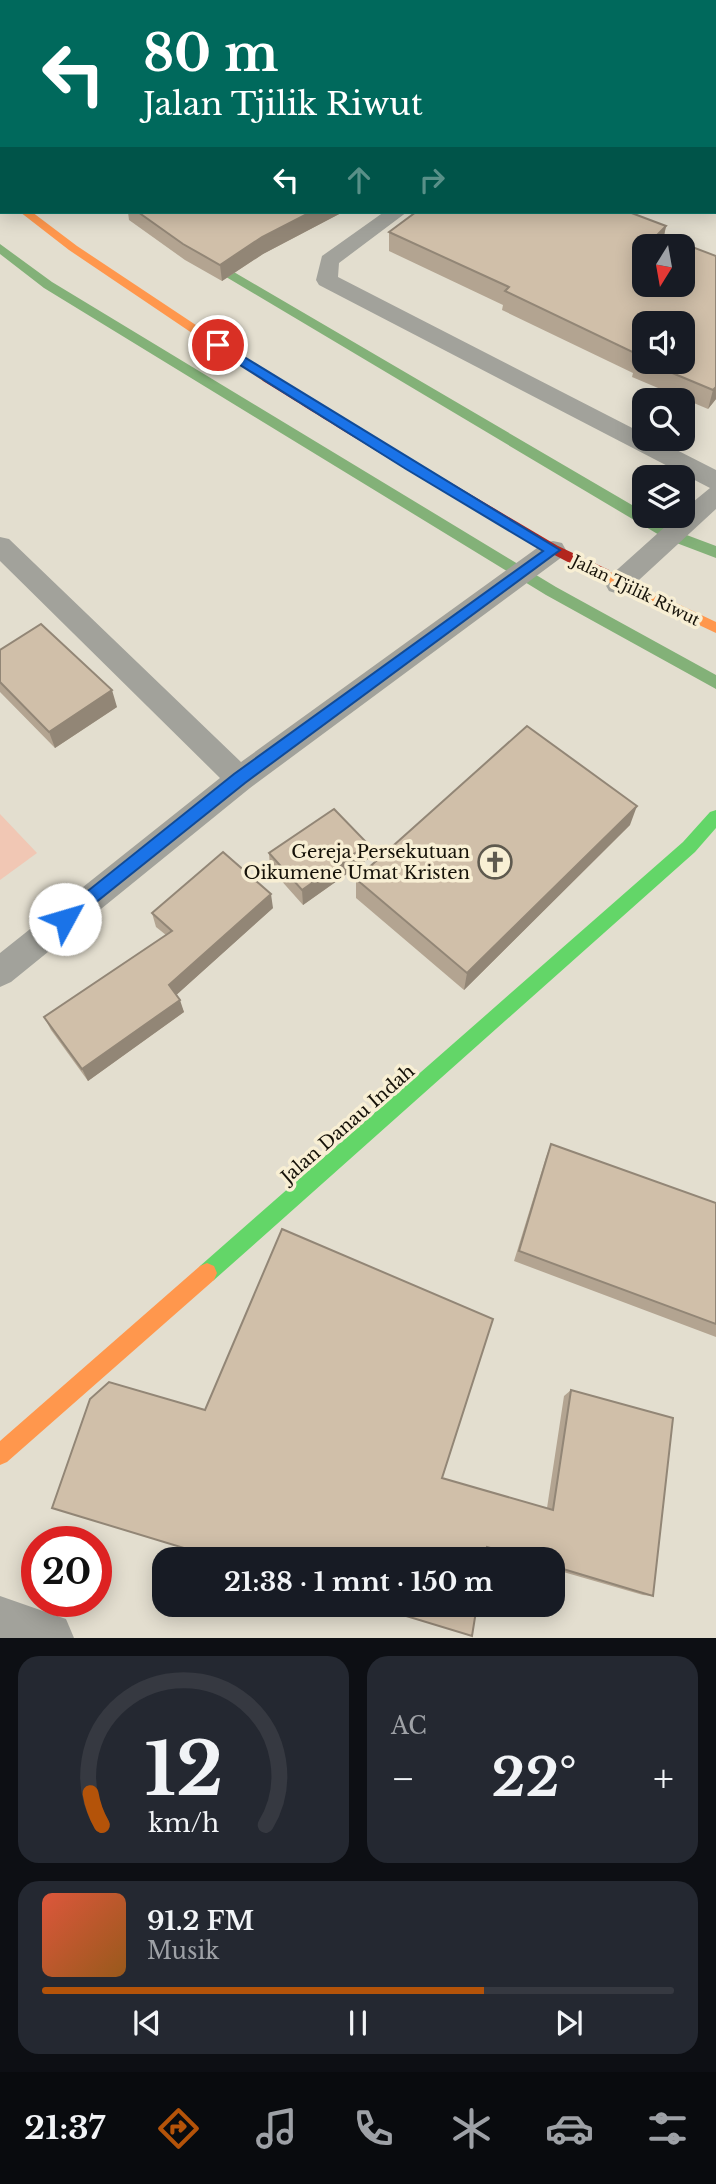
<!DOCTYPE html>
<html lang="id">
<head>
<meta charset="utf-8">
<style>
  body { margin:0; font-family:"Libre Baskerville",serif; background:#242831; color:#f1f3f6; height:100vh; display:flex; flex-direction:column; font-size:26px; white-space:nowrap }
  * { box-sizing:border-box; margin:0 }
  p { font-size:23px; color:#9ea1a6 }
  .icon { flex:none; width:38px; height:38px; fill:none; stroke:currentColor; stroke-width:2; stroke-linecap:round; stroke-linejoin:round }
  .map { position:relative; height:1638px; overflow:hidden }
  .drawer { display:flex; flex-direction:column; gap:18px; padding:18px; background:#0d0f14; flex:1 }
  .drawer>* { flex:none }
  .guide { position:absolute; left:0px; top:0px; width:718px; height:214px; box-shadow:0 4px 18px #0003; background:#00695c; color:#fff; overflow:hidden }
  .needle { width:46px; rotate:191deg }
  .tools { position:absolute; left:632px; top:234px; display:grid; gap:14px }
  .tools a { display:grid; place-items:center; width:63px; height:63px; border-radius:14px; background:#171b24; box-shadow:0 4px 18px #0003; font-size:35px }
  .speed { position:absolute; left:21px; top:1526px; display:flex; gap:14px; font-size:35px; font-weight:700; text-align:center }
  .speed>* { display:grid; place-content:center; width:91px; height:91px; border-radius:50%; background:#171b24; box-shadow:0 4px 18px #0003; line-height:1 }
  .speed .limit { border:10px solid #d22; background:#fff; color:#111 }
  .pin { position:absolute; display:grid; place-items:center; width:60px; height:60px; color:#fff; margin:-30px; border:4px solid #fff; border-radius:50%; box-shadow:0 2px 7px #0007 }
  .me { position:absolute; width:77px; margin:-38px; rotate:51deg; stroke-linejoin:round; filter:drop-shadow(0 0 5px #0008) }
  .turn { display:flex; align-items:center; gap:24px; height:147px; padding:0 28px; font-size:32px }
  .turn .icon { width:91px; height:91px; stroke-width:2.5 }
  .turn b { display:block; font-size:49px; line-height:60px }
  .lanes { display:flex; align-items:center; height:66px; padding:0 28px; background:#0003; justify-content:center; gap:35px; direction:ltr }
  .lanes .off { opacity:.35 }
  .big { font-size:52px; font-weight:700; line-height:1.1 }
  .drawer .card { flex:1; display:flex; flex-direction:column; justify-content:center; gap:10px; min-width:0; padding:0 24px; border-radius:21px; background:#242831 }
  .drawer .dial { align-items:center; gap:0 }
  .dial svg { height:182px; overflow:visible; fill:none; stroke:#363941; stroke-width:7; stroke-linecap:round; text-anchor:middle }
  .dial text { fill:#f1f3f6; stroke:none }
  .song { display:flex; align-items:center; gap:21px }
  .cover { width:84px; height:84px; border-radius:10px; background:linear-gradient(135deg,hsl(10 70% 55%),hsl(30 70% 35%)) }
  .played { height:7px; border-radius:4px; background:linear-gradient(90deg,#b45309 70%,#363941 70%) }
  .keys { display:flex; justify-content:space-around; direction:ltr }
  .heat { display:flex; justify-content:space-between; align-items:center; font-size:38px; direction:ltr }
  .drawer .tiles { flex:1; display:grid; gap:18px; grid-template-columns:1fr 1fr }
  .card:last-child { grid-column:span 2 }
  .trip { position:absolute; left:152px; top:1547px; width:413px; height:70px; border-radius:21px; background:#171b24; box-shadow:0 4px 18px #0003; font-weight:700; line-height:70px; text-align:center }
  .tabs { display:flex; height:112px; justify-content:space-around; align-items:center; background:#090b0e; color:#9ea1a6 }
  .tabs .icon { width:49px; height:49px }
  .tabs .on { color:#b45309 }
  .tabs b { font-size:32px; color:#f1f3f6 }
  .map>svg:first-child { display:block }
  .green { fill:#f1c7b4 }
  .lines { fill:none; stroke-linecap:round; stroke-linejoin:round }
  .stream { fill:#83b178; fill-rule:evenodd }
  .lane { fill:#a2a29b; fill-rule:evenodd }
  .street { fill:#a2a29b; fill-rule:evenodd }
  .fast { fill:#63d668; fill-rule:evenodd }
  .slow { fill:#ff974d; fill-rule:evenodd }
  .jam { fill:#b3261e; fill-rule:evenodd }
  .wall { fill:#b3a491; fill-rule:evenodd }
  .shaded-wall { fill:#928676 }
  .building { fill:#d0bfa9; stroke:#928676; stroke-width:2; fill-rule:evenodd }
  .route { fill:#1a73e8; stroke:#114b97; stroke-width:2 }
  .labels { text-anchor:middle; stroke-width:7; stroke-linejoin:round; paint-order:stroke }
  .far-street-label { font-size:16px; fill:#161209; stroke:#f8efd4 }
  .poi-label { font-size:18px; fill:#161209; stroke:#f8efd4; text-anchor:end }
  .street-label { font-size:18px; fill:#161209; stroke:#f8efd4 }
</style>
</head>
<body>
<div class="map">
<svg width="716" height="1638" viewBox="0 0 716 1638">
  <rect width="100%" height="100%" fill="#e3decf"/>
  <path class="green" d="M 0,814 L 37,853 L 0,880 Z"/>
  <g class="lines">
    <path class="stream" d="M 0,118 L 2,118 L 2,126 L 0,126 Z
      M 0,244 L 52,282 L 556,587 L 716,675 L 716,689 L 546,595 L 44,288 L 0,254 Z
      M 210,258 L 644,512 L 644,516 L 651,516 L 676,531 L 716,546 L 716,558 L 666,539 L 206,265 L 206,259 Z"/>
    <path class="lane" d="M 685,0 L 703,0 L 684,2 Z
      M 384,212 L 407,212 L 339,263 L 338,277 L 644,434 L 644,439 L 655,439 L 716,470 L 716,509 L 627,591 L 618,594 L 609,591 L 605,584 L 609,577 L 677,516 L 682,516 L 682,511 L 710,488 L 319,285 L 316,280 L 322,256 Z
      M 0,537 L 9,539 L 241,762 L 544,543 L 553,541 L 562,543 L 566,550 L 562,557 L 250,788 L 11,982 L 0,987 L 0,953 L 220,778 L 0,561 Z"/>
    <path class="street" d="M 0,1596 L 66,1619 L 74,1638 L 0,1638 Z"/>
    <path class="fast" d="M 716,810 L 716,828 L 695,852 L 214,1280 L 207,1283 L 200,1280 L 197,1273 L 200,1266 L 683,842 L 710,812 Z"/>
    <path class="slow" d="M 20,212 L 32,212 L 77,246 L 271,375 L 271,381 L 263,381 L 69,250 Z
      M 604,569 L 716,622 L 716,633 L 599,578 L 597,574 Z
      M 207,1263 L 214,1266 L 217,1273 L 214,1280 L 7,1462 L 0,1465 L 0,1441 L 200,1266 Z"/>
    <path class="jam" d="M 0,190 L 2,190 L 2,197 L 0,197 Z
      M 267,374 L 558,546 L 609,570 L 611,574 L 609,578 C 586,584 304,406 263,381 L 261,378 Z"/>
  </g>
  <path class="wall" d="M 128,212 L 343,212 L 263,254 L 222,281 L 185,260 L 129,220 Z
    M 666,226 L 664,236 L 716,399 L 708,409 L 632,377 L 633,373 L 502,310 L 503,305 L 389,251 L 389,232 ZM 644,324 L 682,362 L 644,362 Z
    M 0,650 L 117,707 L 55,748 L 0,692 Z
    M 630,825 L 464,990 L 356,898 L 356,879 Z
    M 269,853 L 368,859 L 303,905 L 270,868 Z
    M 273,908 L 176,995 L 184,1012 L 88,1081 L 51,1030 L 44,1017 L 166,935 L 156,927 L 152,913 Z
    M 551,1144 L 716,1203 L 716,1337 L 514,1261 L 546,1157 Z
    M 571,1390 L 653,1596 L 643,1595 L 553,1569 L 553,1559 L 522,1559 L 487,1549 L 442,1478 L 547,1508 L 564,1396 Z"/>
  <path class="shaded-wall" d="M 311,212 L 343,212 L 263,254 L 222,281 L 220,265 L 262,237 Z
    M 666,226 L 662,245 L 658,234 Z
    M 716,387 L 716,399 L 708,409 L 713,390 Z
    M 112,690 L 117,707 L 55,748 L 49,732 Z
    M 637,806 L 630,825 L 464,990 L 467,973 Z
    M 368,844 L 368,859 L 303,905 L 302,890 Z
    M 271,894 L 273,908 L 173,998 L 169,985 Z
    M 180,1000 L 184,1012 L 88,1081 L 82,1069 Z"/>
  <path class="building" d="M 164,0 L 189,0 L 193,2 L 160,2 Z
    M 138,212 L 311,212 L 262,237 L 220,265 L 183,244 Z
    M 416,212 L 629,212 L 666,226 L 658,234 L 716,256 L 716,387 L 713,390 L 646,362 L 682,362 L 682,324 L 644,324 L 644,361 L 636,358 L 639,355 L 505,291 L 509,287 L 389,232 ZM 644,247 L 682,247 L 682,285 L 644,285 Z
    M 41,624 L 112,690 L 49,732 L 0,682 L 0,650 Z
    M 527,726 L 637,806 L 467,973 L 356,879 Z
    M 334,809 L 368,844 L 302,890 L 269,853 Z
    M 223,852 L 271,894 L 169,985 L 180,1000 L 82,1069 L 44,1017 L 172,931 L 152,913 Z
    M 551,1144 L 716,1203 L 716,1324 L 519,1251 Z
    M 282,1229 L 493,1319 L 442,1478 L 553,1510 L 571,1390 L 673,1418 L 653,1596 L 553,1566 L 553,1559 L 529,1559 L 487,1547 L 485,1559 L 220,1559 L 52,1508 L 90,1399 L 109,1382 L 205,1410 Z
    M 370,1605 L 477,1605 L 472,1636 Z"/>
  <path class="route" d="M 218,341 L 560,550 L 245,783 L 65,927 L 59,924 L 57,919 L 59,914 L 234,774 L 543,551 L 406,469 L 213,348 L 212,345 Z"/>
  <defs>
    <symbol id="church-ring" viewBox="-11 -11 22 22"><circle r="9.5" fill="#f8efd4" stroke="#5e594e" stroke-width="1.5"/><path d="M-1.2-6h2.4v3.5h3.3v2.4h-3.3V6h-2.4V-.1h-3.3v-2.4h3.3Z" fill="#5e594e"/></symbol>
  </defs>
  <g fill-rule="evenodd">
    <use href="#church-ring" x="476" y="843" width="38" height="38"/>
  </g>
  <g class="labels">
    <g class="far-street-label">
      <text transform="translate(636 590) rotate(26)" y="6">Jalan Tjilik Riwut</text>
    </g>
    <g class="poi-label">
      <text x="470" y="858">Gereja Persekutuan<tspan x="470" dy="21">Oikumene Umat Kristen</tspan></text>
    </g>
    <g class="street-label">
      <text transform="translate(348 1124) rotate(-41)" y="6">Jalan Danau Indah</text>
    </g>
  </g>
</svg>
<div class="tools">
<a><svg class="needle" viewBox="-14 -14 28 28"><path d="M0-13l5 13h-10z" fill="#e53935"/><path d="M0 13l5-13h-10z" fill="#9ea1a6"/></svg></a>
<a><svg class="icon" aria-label="sound" viewBox="0 0 24 24"><path d="M4 9h4l5-4v14l-5-4H4zM17 9q2 3 0 6"/></svg></a>
<a><svg class="icon" aria-label="search" viewBox="0 0 24 24"><circle cx="10" cy="10" r="6"/><path d="M15 15l6 6"/></svg></a>
<a><svg class="icon" aria-label="layers" viewBox="0 0 24 24"><path d="M12 4l9 5-9 5-9-5zM3 14l9 5 9-5"/></svg></a>
</div>
<div class="speed"><div class="limit">20</div></div>
<div class="pin" style="left:218px;top:345px;background:#d93025"><svg class="icon" aria-label="arrive" viewBox="0 0 24 24"><path d="M6 21V4h12l-3 4 3 4H6"/></svg></div>
<svg class="me" style="left:65px;top:919px" viewBox="-20 -20 40 40"><circle r="19" fill="#fff"/><path d="M0-13L10 11 0 6-10 11z" fill="#1a73e8"/></svg>
<div class="trip">21:38 · 1 mnt · 150 m</div>
<div class="guide">
<div class="turn"><svg class="icon" aria-label="left" viewBox="0 0 24 24"><path d="M17 20v-9H6M10 6l-5 5 5 5"/></svg><div><b>80 m</b>Jalan Tjilik Riwut</div></div>
<div class="lanes"><svg class="icon" aria-label="left" viewBox="0 0 24 24"><path d="M17 20v-9H6M10 6l-5 5 5 5"/></svg><svg class="icon off" aria-label="ahead" viewBox="0 0 24 24"><path d="M12 20V5M6 11l6-6 6 6"/></svg><svg class="icon off" aria-label="right" viewBox="0 0 24 24"><path d="M7 20v-9h11M14 6l5 5-5 5"/></svg></div>
</div>
</div>
<section class="drawer">
<div class="tiles">
<div class="card dial"><svg viewBox="0 0 100 80">
<path d="M14 69A42 42 0 1 1 86 69"/>
<path d="M14 69A42 42 0 0 1 9 55" stroke="#b45309"/>
<text x="50" y="56" font-size="32" font-weight="700">12</text>
<text x="50" y="72" font-size="11">km/h</text>
</svg></div>
<div class="card"><p>AC</p>
<div class="heat"><a>−</a><b class="big">22°</b><a>+</a></div>
</div>
<div class="card">
<div class="song"><i class="cover"></i><div><b>91.2 FM</b><p>Musik</p></div></div>
<div class="played"></div>
<div class="keys"><svg class="icon" aria-label="previous" viewBox="0 0 24 24"><path d="M18 5L8 12l10 7zM5 5v14"/></svg><svg class="icon" aria-label="pause" viewBox="0 0 24 24"><path d="M8 5v14M16 5v14"/></svg><svg class="icon" aria-label="next" viewBox="0 0 24 24"><path d="M6 5l10 7-10 7zM19 5v14"/></svg></div>
</div>
</div>
</section>
<nav class="tabs">
<b>21:37</b>
<svg class="icon on" aria-label="directions" viewBox="0 0 24 24"><path d="M12 3l9 9-9 9-9-9zM9 14v-3h6M13 9l2 2-2 2"/></svg>
<svg class="icon" aria-label="music" viewBox="0 0 24 24"><path d="M9 18V5l10-2v13"/><circle cx="6" cy="18" r="3"/><circle cx="16" cy="16" r="3"/></svg>
<svg class="icon" aria-label="phone" viewBox="0 0 24 24"><path d="M5 4h4l2 5-3 2q2 4 5 5l2-3 5 2v4C11 20 4 13 5 4z"/></svg>
<svg class="icon" aria-label="climate" viewBox="0 0 24 24"><path d="M12 3v18M4 7l16 10M4 17L20 7"/></svg>
<svg class="icon" aria-label="car" viewBox="0 0 24 24"><path d="M5 17H2v-5l4-1 3-4h7l3 4 3 1v5h-3M9 17h6M6 11h13"/><circle cx="7" cy="17" r="2"/><circle cx="17" cy="17" r="2"/></svg>
<svg class="icon" aria-label="filters" viewBox="0 0 24 24"><path d="M4 7h16M4 17h16"/><circle cx="9" cy="7" r="2"/><circle cx="15" cy="17" r="2"/></svg>
</nav>
</body>
</html>
